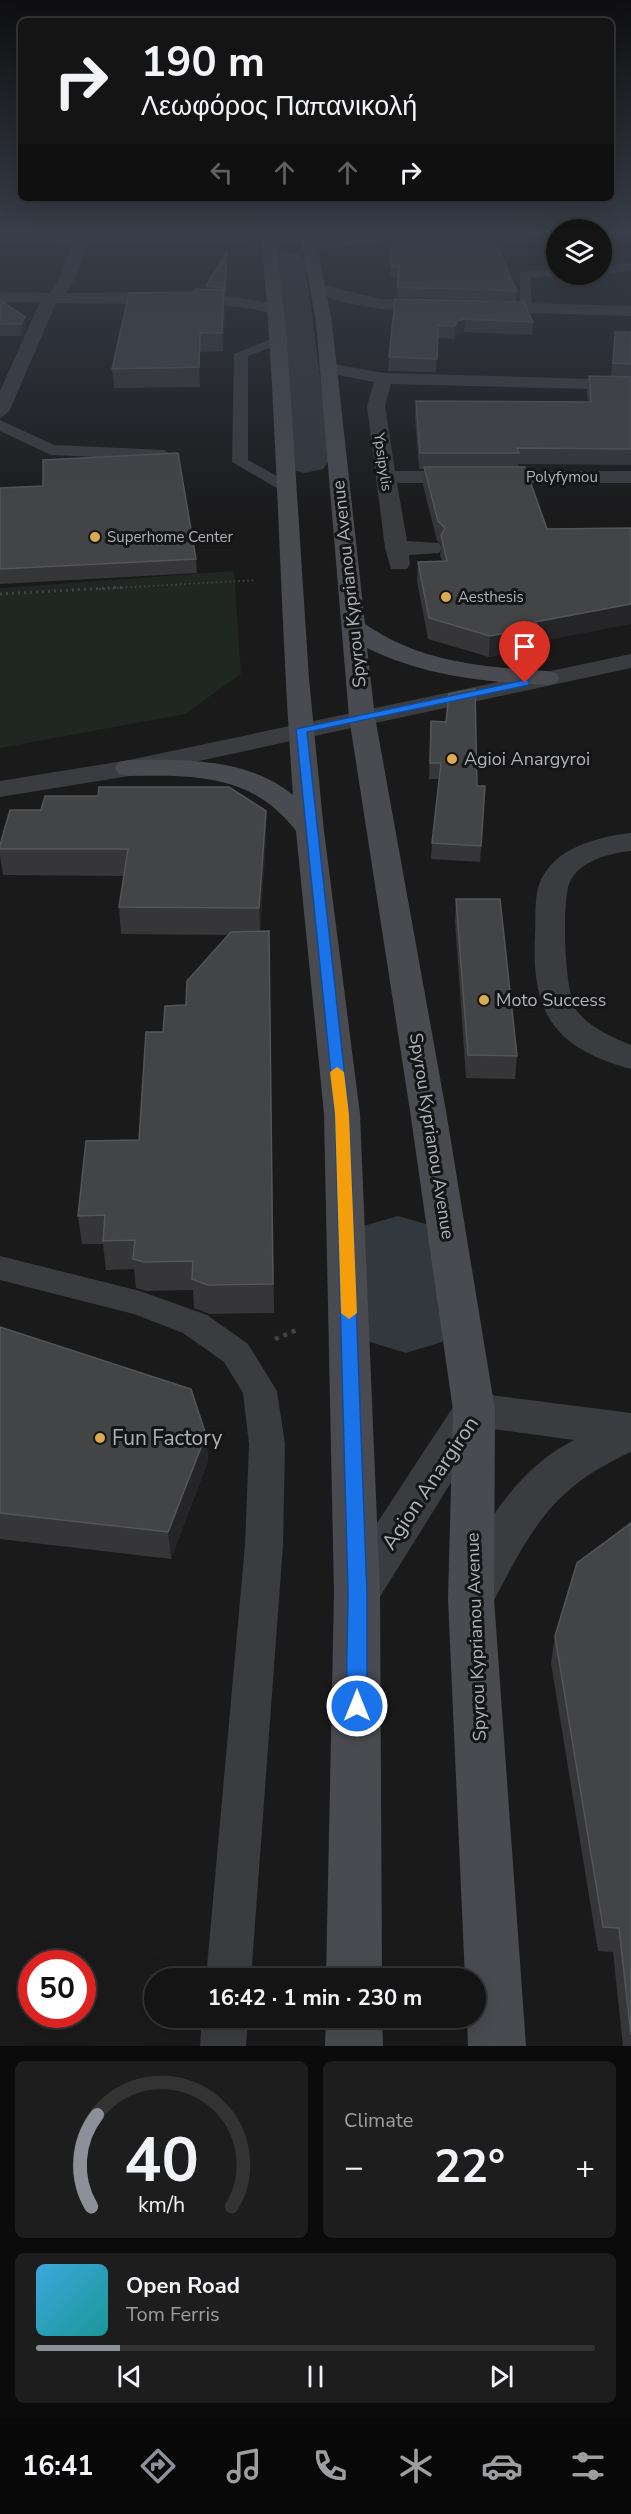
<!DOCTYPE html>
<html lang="en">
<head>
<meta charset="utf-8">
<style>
  body { margin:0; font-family:"Nunito Sans",sans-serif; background:#1d1d1d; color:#f1f3f6; height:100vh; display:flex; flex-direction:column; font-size:22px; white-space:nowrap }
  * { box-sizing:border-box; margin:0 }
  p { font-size:20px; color:#9d9ea0 }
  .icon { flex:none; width:33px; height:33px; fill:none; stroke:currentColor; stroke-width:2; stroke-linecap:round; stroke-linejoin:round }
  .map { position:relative; height:2046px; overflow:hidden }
  .drawer { display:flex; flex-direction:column; gap:15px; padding:15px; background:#0b0b0b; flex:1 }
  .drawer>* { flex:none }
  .hud { position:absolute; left:18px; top:18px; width:596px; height:183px; border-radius:9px; box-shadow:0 6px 24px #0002,0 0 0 2px #333334; background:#141414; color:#f1f3f6; overflow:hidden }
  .buttons { position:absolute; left:546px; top:219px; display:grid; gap:12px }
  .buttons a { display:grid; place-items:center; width:66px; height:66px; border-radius:50%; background:#141414; box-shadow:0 6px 24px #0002,0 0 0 2px #333334; font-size:30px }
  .speed { position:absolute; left:18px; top:1950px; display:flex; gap:12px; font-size:30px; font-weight:700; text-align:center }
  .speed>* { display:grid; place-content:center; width:78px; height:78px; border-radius:50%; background:#141414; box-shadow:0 6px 24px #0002,0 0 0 2px #333334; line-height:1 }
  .speed .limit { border:9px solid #d22; background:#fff; color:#111 }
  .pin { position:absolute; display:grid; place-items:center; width:51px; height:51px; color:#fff; margin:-62px -26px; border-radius:50% 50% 50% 0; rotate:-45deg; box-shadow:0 0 6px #0007 }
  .pin .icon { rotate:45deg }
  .me { position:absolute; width:66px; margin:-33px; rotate:0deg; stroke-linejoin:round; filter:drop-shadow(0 0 4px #0008) }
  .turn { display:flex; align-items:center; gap:21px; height:126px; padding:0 24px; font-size:27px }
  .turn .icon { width:78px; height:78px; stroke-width:2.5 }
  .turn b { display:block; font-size:42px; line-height:51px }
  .lanes { display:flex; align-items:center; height:57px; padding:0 24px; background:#0003; justify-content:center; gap:30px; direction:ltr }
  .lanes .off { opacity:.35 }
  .big { font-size:45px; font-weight:700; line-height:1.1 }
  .drawer .card { flex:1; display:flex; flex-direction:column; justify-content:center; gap:9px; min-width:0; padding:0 21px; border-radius:9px; background:#1d1d1d }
  .drawer .dial { align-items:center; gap:0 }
  .dial svg { height:156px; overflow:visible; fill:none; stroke:#333334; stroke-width:7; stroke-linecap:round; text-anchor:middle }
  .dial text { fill:#f1f3f6; stroke:none }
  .song { display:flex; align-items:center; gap:18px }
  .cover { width:72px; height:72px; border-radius:9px; background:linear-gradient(135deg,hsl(200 70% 55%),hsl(180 70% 35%)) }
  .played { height:6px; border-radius:3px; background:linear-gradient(90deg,#8c9099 15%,#333334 15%) }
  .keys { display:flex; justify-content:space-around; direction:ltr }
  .heat { display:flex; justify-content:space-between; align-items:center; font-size:33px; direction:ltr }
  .drawer .tiles { flex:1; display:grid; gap:15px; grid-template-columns:1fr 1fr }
  .card:last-child { grid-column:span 2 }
  .trip { position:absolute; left:144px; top:1968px; width:342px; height:60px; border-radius:30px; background:#141414; box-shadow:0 6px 24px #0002,0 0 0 2px #333334; font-weight:700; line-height:60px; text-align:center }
  .menu { display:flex; height:96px; justify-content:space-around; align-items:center; background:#080808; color:#9d9ea0 }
  .menu .icon { width:42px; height:42px }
  .menu .selected { color:#8c9099 }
  .menu b { font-size:27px; color:#f1f3f6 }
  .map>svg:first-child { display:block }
  .green { fill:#202621 }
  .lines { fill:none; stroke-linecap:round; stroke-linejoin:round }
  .river { fill:#31393e; fill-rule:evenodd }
  .path-far2 { stroke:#414347; stroke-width:2; stroke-dasharray:1.5 3; stroke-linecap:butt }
  .path-far1 { stroke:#414347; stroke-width:3; stroke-dasharray:2 4; stroke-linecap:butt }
  .path { stroke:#414347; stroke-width:4.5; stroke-dasharray:4 5; stroke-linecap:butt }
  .service { fill:#3b3c40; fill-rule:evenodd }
  .minor { fill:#3b3c40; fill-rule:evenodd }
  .tertiary { fill:#3b3c40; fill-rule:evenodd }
  .secondary { fill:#494b50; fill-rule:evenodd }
  .wall { fill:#363639 }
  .shaded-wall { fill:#252527 }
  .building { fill:#434446; stroke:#545558; stroke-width:1.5 }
  .route { fill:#1a73e8; stroke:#114b97; stroke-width:1.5 }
  .slow { fill:#f59e0b }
  .poi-dot { fill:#dcaa51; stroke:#151516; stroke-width:2 }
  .labels { text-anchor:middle; stroke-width:6; stroke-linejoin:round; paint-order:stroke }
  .far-street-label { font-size:15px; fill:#aeb2b9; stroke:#151516 }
  .far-poi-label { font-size:15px; fill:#aeb2b9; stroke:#151516; text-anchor:start }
  .street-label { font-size:18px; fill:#aeb2b9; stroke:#151516 }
  .poi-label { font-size:18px; fill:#aeb2b9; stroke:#151516; text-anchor:start }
  .near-poi-label { font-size:21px; fill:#aeb2b9; stroke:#151516; text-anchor:start }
  .near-street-label { font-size:21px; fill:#aeb2b9; stroke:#151516 }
</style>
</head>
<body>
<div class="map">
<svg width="631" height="2046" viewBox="0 0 631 2046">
  <rect width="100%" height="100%" fill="#1a1a1b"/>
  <path class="green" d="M 234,571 L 241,674 L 185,714 L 0,748 L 0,588 Z"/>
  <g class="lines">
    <path class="river" d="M 285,251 L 299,255 L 305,263 L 331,458 L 323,469 L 305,473 L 287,469 L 279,458 L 265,263 L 271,255 Z
      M 398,1216 L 433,1226 L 448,1252 L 458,1314 L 442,1342 L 406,1353 L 370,1342 L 354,1314 L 348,1252 L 363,1226 Z"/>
    <path class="path-far2" d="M 99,589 L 256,580"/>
    <path class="path-far1" d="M 0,594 L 127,587"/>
    <path class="path" d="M 275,1339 L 297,1330"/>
    <path class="service" d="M 358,231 L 370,231 L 370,244 L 310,250 L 304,246 L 310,242 L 359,238 Z
      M 631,263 L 631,271 L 602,274 L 602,266 Z
      M 556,269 L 556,274 L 560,276 L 530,278 L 532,308 L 525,312 L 520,311 L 520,272 Z
      M 279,336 L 286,340 L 284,343 L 248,356 L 248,460 L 293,485 L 295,489 L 293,493 L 287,494 L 232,462 L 234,354 Z
      M 0,420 L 54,445 L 164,450 L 172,455 L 164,460 L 51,455 L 0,431 Z
      M 0,1256 L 140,1291 L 207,1315 L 248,1344 L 277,1391 L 285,1444 L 283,1545 L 251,1978 L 206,1978 L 245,1545 L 249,1444 L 243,1393 L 224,1362 L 183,1333 L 134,1314 L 0,1280 Z
      M 202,2018 L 248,2018 L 246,2046 L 200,2046 Z"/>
    <path class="minor" d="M 57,231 L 71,231 L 84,250 L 77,275 L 66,293 C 137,294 213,287 282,307 L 284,310 L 276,315 L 254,309 L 220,305 L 56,303 L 9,412 L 0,418 L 0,391 L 40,302 L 0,302 L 0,292 L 50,293 L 61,275 L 70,250 Z
      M 318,284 L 381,299 L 631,306 L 631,316 L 381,309 L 342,302 L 312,292 L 310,289 L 312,286 Z
      M 328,363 L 384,373 L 631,380 L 631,390 L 391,384 L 385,406 L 395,471 L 631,471 L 631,483 L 397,483 L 407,541 L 439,543 L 442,548 L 439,553 L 409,555 L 410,564 L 407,569 L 391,569 L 385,548 L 367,406 L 374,382 L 322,372 L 319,368 L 322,364 Z
      M 631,833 L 631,851 C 610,853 578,861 569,884 C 562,904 564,995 577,1011 C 590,1028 612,1037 631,1045 L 631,1069 C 554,1048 531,1013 535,935 C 536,920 534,899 539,885 C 552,848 597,837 631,833 Z"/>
    <path class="tertiary" d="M 631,654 L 631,668 L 129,776 L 0,797 L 0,781 L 129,760 Z
      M 474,1393 L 631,1413 L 631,1452 C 547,1490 529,1534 488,1612 L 472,1618 L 456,1612 L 449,1597 C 477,1537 512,1471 574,1440 L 485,1428 L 373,1608 L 357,1614 L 341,1608 L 334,1593 L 341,1578 L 459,1398 Z"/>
    <path class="secondary" d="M 261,231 L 275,231 L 287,340 L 309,679 L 324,831 L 360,1114 L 380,1593 L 382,1978 L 326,1978 L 334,1593 L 324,1114 L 296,831 C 253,774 194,775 129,776 L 119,774 L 115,768 L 119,762 L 129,760 C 183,759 249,758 293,795 C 279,607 278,419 261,231 Z
      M 300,231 L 314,231 L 332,323 L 365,624 C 420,662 481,667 547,671 L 556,673 L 559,678 L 556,683 L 547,685 C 484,682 424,676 367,648 L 375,717 L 446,1111 L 495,1410 L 494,1599 L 526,2046 L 468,2046 L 467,2018 L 476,2018 L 476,1978 L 465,1978 L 448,1599 L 453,1410 L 410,1111 L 349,717 L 316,323 Z
      M 326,2018 L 382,2018 L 383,2046 L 325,2046 Z"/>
  </g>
  <path class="wall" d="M 387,231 L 490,231 L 517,291 L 516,301 L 397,297 L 398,277 L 391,277 Z
    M 227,252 L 226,294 L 224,294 L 225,308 L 223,351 L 200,352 L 200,387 L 114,388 L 112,369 L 194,292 L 206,289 L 206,286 Z
    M 395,299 L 533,322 L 532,335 L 464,332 L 456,334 L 454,339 L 437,338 L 436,372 L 388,371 L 389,357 Z
    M 0,300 L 26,328 L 22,336 L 0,336 Z
    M 615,332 L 631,332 L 631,465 L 518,464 L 538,642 L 538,647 L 489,657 L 428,639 L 417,581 L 418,562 L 442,561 L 440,555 L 441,544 L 437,541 L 423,485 L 424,469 L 419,469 L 415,416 L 416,401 L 588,402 L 587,391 L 589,376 L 611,377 Z
    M 0,488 L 196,559 L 197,573 L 0,584 Z
    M 431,721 L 477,786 L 485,786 L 480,862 L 431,859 L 432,843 L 439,779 L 429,779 Z
    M 266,811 L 266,837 L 260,931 L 269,931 L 274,1313 L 210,1314 L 194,1308 L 193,1290 L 147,1291 L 136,1288 L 134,1269 L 106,1270 L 103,1244 L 82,1244 L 78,1216 L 139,1140 L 163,1032 L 186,1005 L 228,935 L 121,934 L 119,907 L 124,876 L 3,875 L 0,856 L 0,845 Z
    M 456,899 L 517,1056 L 515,1079 L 466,1078 L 455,921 Z
    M 0,1327 L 206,1435 L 208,1461 L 171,1559 L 0,1539 Z
    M 631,1523 L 631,2046 L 623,2046 L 613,1952 L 598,1951 L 551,1663 L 555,1636 Z"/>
  <path class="shaded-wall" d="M 224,290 L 225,308 L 223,351 L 222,333 Z
    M 25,317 L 26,328 L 22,336 L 21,324 Z
    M 465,319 L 464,332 L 456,334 L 454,339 L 455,326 L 457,321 Z
    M 200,333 L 200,387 L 199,367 Z
    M 631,604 L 631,624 L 538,642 L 538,647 L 489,657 L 490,636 L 535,622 Z
    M 266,811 L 266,837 L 260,935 L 259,908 Z
    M 206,1435 L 208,1461 L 171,1559 L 168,1532 Z"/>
  <path class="building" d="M 388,231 L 490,231 L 517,291 L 397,287 L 399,267 L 392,267 Z
    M 227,252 L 225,288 L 206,286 Z
    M 196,289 L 224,290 L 222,333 L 200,333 L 199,367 L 112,369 L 129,293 L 194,292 Z
    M 395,299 L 524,302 L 533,322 L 465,319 L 457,321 L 455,326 L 438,325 L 437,359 L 389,357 Z
    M 0,300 L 25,317 L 21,324 L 0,324 Z
    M 615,332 L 631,332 L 631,364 L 613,363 Z
    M 589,376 L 631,377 L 631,449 L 517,448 L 519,453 L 420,453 L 416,401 L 591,402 Z
    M 178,453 L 196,559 L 0,569 L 0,488 L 43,486 L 43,460 Z
    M 424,467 L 525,467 L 547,529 L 631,528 L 631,604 L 535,622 L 539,627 L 490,636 L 429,618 L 418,562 L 447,561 L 441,535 L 445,528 L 438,521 Z
    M 475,689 L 477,786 L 485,786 L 481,846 L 432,843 L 441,763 L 430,763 L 431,721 L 446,722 L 449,694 Z
    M 99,787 L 229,787 L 266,811 L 259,908 L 119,907 L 128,849 L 0,849 L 0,845 L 10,810 L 41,810 L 45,796 L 98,796 Z
    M 456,899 L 500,899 L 517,1056 L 468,1055 Z
    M 269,931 L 273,1284 L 208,1285 L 192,1279 L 193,1261 L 144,1262 L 133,1259 L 135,1240 L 103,1241 L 105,1215 L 78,1216 L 86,1141 L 139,1140 L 146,1032 L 163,1032 L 165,1006 L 186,1005 L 187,981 L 231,932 Z
    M 0,1327 L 191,1389 L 206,1435 L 168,1532 L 0,1513 Z
    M 631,1523 L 631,2035 L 619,1928 L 603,1927 L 555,1636 L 577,1563 Z"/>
  <linearGradient id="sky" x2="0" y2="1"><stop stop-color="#0e0e0f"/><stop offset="0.45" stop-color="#383e4a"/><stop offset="1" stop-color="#383e4a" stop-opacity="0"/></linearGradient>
  <rect width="631" height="518" fill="url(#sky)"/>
  <path class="route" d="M 525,680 L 529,680 L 529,685 L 307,732 L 349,1114 L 367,1593 L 367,1706 L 364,1713 L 357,1716 L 349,1713 L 346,1706 L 348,1593 L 335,1114 L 296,729 Z"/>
  <path class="slow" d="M 337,1067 L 344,1072 L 349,1114 L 357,1313 L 349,1319 L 341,1313 L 335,1114 L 330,1072 Z"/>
  <g class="poi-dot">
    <circle cx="95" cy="537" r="6"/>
    <circle cx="446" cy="597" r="6"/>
    <circle cx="452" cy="759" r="6"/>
    <circle cx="484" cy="1000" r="6"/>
    <circle cx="100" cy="1438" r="6"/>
  </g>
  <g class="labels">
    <g class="far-street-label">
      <text transform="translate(383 462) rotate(82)" y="5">Ypsipylis</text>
      <text x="562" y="482">Polyfymou</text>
    </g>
    <g class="far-poi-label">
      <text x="107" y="542">Superhome Center</text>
      <text x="458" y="602">Aesthesis</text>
    </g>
    <g class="street-label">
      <text transform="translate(349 584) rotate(-96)" y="6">Spyrou Kyprianou Avenue</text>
      <text transform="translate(432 1136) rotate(81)" y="6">Spyrou Kyprianou Avenue</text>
      <text transform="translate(476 1637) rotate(-92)" y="6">Spyrou Kyprianou Avenue</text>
    </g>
    <g class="poi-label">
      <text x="464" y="765">Agioi Anargyroi</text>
      <text x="496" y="1006">Moto Success</text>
    </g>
    <g class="near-poi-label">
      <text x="112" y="1445">Fun Factory</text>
    </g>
    <g class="near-street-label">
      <text transform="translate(430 1483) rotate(-56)" y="7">Agion Anargiron</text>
    </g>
  </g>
</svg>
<div class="buttons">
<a><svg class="icon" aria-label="layers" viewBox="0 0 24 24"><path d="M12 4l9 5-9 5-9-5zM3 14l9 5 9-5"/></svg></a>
</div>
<div class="speed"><div class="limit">50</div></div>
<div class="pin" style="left:525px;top:683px;background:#d93025"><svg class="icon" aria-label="arrive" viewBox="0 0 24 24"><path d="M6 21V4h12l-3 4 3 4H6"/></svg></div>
<svg class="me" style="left:357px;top:1706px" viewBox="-20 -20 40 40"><circle r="17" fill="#1a73e8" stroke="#fff" stroke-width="3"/><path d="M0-11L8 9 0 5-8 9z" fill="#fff"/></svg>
<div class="trip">16:42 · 1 min · 230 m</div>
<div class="hud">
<div class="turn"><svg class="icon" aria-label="right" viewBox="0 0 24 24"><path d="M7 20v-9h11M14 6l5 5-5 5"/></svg><div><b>190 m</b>Λεωφόρος Παπανικολή</div></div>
<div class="lanes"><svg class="icon off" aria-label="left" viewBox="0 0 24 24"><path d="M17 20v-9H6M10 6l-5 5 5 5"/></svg><svg class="icon off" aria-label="ahead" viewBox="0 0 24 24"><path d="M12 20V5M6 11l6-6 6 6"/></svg><svg class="icon off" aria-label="ahead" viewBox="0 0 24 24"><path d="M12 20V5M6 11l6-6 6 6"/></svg><svg class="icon" aria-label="right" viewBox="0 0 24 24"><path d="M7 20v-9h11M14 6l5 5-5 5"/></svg></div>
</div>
</div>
<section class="drawer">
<div class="tiles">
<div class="card dial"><svg viewBox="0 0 100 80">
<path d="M14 69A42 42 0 1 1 86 69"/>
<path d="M14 69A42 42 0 0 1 17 22" stroke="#8c9099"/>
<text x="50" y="56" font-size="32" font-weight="700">40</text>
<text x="50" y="72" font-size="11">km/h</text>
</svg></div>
<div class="card"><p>Climate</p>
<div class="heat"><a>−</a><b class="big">22°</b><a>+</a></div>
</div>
<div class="card">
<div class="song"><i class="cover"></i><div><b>Open Road</b><p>Tom Ferris</p></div></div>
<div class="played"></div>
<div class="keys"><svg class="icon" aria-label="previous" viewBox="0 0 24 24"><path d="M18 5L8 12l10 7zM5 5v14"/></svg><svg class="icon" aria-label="pause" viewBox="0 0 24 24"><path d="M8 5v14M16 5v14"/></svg><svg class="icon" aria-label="next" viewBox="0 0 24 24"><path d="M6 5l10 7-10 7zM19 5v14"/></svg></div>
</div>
</div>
</section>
<nav class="menu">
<b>16:41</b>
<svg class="icon selected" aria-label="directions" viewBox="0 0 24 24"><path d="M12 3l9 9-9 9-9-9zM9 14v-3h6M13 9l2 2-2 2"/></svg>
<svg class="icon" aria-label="music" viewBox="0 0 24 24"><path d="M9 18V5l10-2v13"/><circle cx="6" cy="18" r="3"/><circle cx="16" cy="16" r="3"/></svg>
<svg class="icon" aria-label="phone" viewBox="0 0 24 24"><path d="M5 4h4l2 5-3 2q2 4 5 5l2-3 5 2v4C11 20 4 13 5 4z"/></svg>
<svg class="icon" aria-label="climate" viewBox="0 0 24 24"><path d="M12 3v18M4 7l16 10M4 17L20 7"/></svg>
<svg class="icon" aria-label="car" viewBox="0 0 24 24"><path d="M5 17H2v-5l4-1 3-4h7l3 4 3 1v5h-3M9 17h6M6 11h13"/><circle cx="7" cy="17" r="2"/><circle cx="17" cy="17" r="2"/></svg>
<svg class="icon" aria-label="filters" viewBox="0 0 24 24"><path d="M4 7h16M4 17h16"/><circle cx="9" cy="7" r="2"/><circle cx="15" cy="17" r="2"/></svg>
</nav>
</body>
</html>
